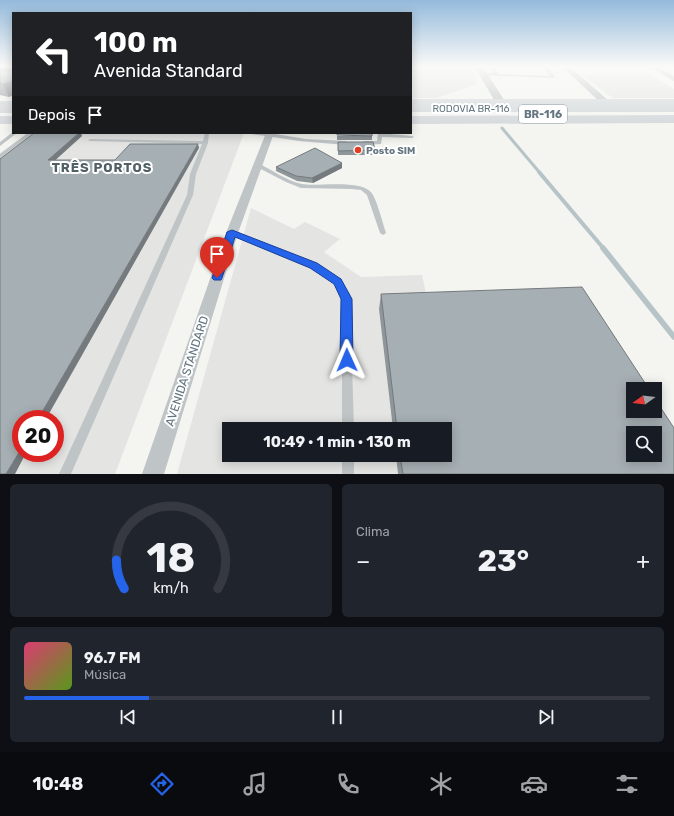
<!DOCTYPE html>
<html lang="pt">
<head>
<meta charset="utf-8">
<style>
  body { margin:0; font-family:Rubik,sans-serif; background:#20242c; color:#f1f3f6; height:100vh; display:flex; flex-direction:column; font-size:15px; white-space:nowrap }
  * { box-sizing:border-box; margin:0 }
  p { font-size:13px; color:#9ea1a6 }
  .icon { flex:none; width:22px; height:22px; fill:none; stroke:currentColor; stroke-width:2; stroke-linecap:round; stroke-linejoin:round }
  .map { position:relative; height:474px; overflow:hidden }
  .drawer { display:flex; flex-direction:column; gap:10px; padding:10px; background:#0d0f14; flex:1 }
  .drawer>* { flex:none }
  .top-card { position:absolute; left:12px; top:12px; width:400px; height:122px; border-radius:0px; box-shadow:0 2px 10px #0003; background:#202124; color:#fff; overflow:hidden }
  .needle { width:26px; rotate:256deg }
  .controls { position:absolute; left:626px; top:382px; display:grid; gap:8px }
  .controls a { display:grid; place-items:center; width:36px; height:36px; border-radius:0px; background:#171b24; box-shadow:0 2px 10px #0003; font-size:20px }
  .speed { position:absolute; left:12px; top:410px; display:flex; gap:8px; font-size:20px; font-weight:700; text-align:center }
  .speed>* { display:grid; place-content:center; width:52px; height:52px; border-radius:50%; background:#171b24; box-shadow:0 2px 10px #0003; line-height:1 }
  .speed .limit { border:6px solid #d22; background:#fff; color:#111 }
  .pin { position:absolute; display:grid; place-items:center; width:34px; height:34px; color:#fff; margin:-41px -17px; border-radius:50% 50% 50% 0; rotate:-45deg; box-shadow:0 0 4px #0007 }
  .pin .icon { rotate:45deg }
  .me { position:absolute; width:44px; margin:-22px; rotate:359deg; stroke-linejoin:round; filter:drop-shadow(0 0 3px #0008) }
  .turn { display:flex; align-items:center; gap:14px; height:84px; padding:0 16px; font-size:18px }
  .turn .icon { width:52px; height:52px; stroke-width:2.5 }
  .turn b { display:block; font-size:28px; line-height:34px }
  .then { display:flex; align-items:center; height:38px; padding:0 16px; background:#0003; gap:8px; font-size:15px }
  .big { font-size:30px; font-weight:700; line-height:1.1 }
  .drawer .card { flex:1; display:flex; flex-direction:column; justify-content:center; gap:6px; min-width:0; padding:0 14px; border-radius:6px; background:#20242c }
  .drawer .dial { align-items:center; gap:0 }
  .dial svg { height:104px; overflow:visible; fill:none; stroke:#363941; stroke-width:7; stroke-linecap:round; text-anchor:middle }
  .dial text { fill:#f1f3f6; stroke:none }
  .song { display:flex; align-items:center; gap:12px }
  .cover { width:48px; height:48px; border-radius:6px; background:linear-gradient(135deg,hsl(340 70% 55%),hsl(90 70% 35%)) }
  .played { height:4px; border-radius:2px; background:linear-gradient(90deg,#2563eb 20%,#363941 20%) }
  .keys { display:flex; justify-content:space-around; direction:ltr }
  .heat { display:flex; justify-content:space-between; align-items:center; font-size:22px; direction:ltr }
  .drawer .tiles { flex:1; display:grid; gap:10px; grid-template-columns:1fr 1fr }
  .card:last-child { grid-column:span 2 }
  .trip { position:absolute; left:222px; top:422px; width:230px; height:40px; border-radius:0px; background:#171b24; box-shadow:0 2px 10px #0003; font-weight:700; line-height:40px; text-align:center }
  .tabs { display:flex; height:64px; justify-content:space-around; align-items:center; background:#090b0e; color:#9ea1a6 }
  .tabs .icon { width:28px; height:28px }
  .tabs .active { color:#2563eb }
  .tabs b { font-size:18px; color:#f1f3f6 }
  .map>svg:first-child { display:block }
  .built { fill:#e4e5e3; fill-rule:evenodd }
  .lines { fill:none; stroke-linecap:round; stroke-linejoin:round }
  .stream-far2 { stroke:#b6c4c7; stroke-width:3 }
  .stream-far1 { stroke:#b6c4c7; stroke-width:4 }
  .stream { stroke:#b6c4c7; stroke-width:5.5 }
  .service { fill:#bfc4c6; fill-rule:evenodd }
  .minor { fill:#bfc4c6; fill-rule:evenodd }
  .tertiary { fill:#bfc4c6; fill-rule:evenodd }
  .secondary { fill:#d1d6d9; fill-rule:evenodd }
  .motorway { fill:#d1d6d9; fill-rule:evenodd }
  .wall { fill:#8f969a }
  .shaded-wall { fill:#747a7d }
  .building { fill:#a6afb3; stroke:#747a7d; fill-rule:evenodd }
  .route { fill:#2563eb; stroke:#184099 }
  .poi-dot { fill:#e23c21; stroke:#fff; stroke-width:1.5 }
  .labels { text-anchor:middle; stroke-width:4; stroke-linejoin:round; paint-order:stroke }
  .far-street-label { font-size:10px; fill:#637681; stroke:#fff }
  .far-poi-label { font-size:10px; font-weight:bold; fill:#637681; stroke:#fff; text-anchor:start }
  .shield { fill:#fff; stroke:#929fa7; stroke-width:1 }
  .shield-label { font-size:11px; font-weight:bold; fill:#637681 }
  .street-label { font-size:12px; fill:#637681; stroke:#fff }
  .far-district-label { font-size:13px; font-weight:bold; letter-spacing:1px; fill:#515f66; stroke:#fff }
</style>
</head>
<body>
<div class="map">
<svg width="674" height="474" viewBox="0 0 674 474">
  <rect width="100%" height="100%" fill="#f4f4f0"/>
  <path class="built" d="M 411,67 L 469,67 L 478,84 L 436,98 L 411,98 Z
    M 582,75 L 651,75 L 674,89 L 674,98 L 613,98 Z
    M 27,133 L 244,133 L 115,474 L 0,474 L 0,153 ZM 21,419 L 55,419 L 55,453 L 21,453 Z
    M 251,208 L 294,229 L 305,222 L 340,239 L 324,252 L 361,277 L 422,275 L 428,303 L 633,389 L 633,411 L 655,411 L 674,474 L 177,474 ZM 229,429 L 445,429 L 445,455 L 229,455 ZM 633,433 L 655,433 L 655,455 L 633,455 Z"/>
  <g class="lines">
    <path class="stream-far2" d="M 502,128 L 540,173"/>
    <path class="stream-far1" d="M 539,172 L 604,249"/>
    <path class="stream" d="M 603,248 L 674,337"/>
    <path class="service" d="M 490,67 L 494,67 L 498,74 L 550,76 L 543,67 L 547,67 L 555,77 L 553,78 L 482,75 L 483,73 L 494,73 Z
      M 13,132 L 17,133 L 0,146 L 0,142 Z
      M 28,133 L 33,133 L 0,158 L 0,154 Z
      M 205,133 L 209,133 L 208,143 L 196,174 L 193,195 L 71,474 L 59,474 L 187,195 L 190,174 L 202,144 L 90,141 L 88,140 L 90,139 L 203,141 Z
      M 249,133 L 269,133 L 306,139 L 346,141 L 349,143 L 346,145 L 299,141 L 266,136 L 251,134 Z
      M 378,133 L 412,136 L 414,137 L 412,138 L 382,137 L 381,144 L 364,145 L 361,143 L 364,141 L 377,141 Z
      M 257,163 C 272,169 286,181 302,184 C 318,187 365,178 373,195 C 379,207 382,221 386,233 L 383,235 L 380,233 L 367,195 L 361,190 L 352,189 L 301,188 L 286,182 L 255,166 L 254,165 Z
      M 230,231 L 234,231 L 316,264 L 341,279 L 350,299 L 354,429 L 342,429 L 342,299 L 335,283 L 310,268 L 230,235 L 229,233 Z
      M 342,455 L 354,455 L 354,474 L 342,474 Z"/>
    <path class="minor" d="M 563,67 L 570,67 L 609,101 L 609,105 L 603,105 Z
      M 650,67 L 657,67 L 674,76 L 674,81 Z
      M 266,133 L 274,133 L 238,233 L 164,474 L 142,474 L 226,233 Z"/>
    <path class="tertiary" d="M 475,67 L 483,67 L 506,103 L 505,105 L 497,105 Z"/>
    <path class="secondary" d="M 411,99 L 674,99 L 674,105 L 411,105 Z
      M 0,101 L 13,101 L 13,107 L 0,107 Z
      M 674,115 L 674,123 L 411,124 L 411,116 Z
      M 0,116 L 13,116 L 13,124 L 0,124 Z"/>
    <path class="motorway" d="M 411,104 L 674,104 L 674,112 L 411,112 Z
      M 0,105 L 13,105 L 13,113 L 0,113 Z"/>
  </g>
  <path class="wall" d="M 0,67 L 13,67 L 13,95 L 9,97 L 0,95 Z
    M 337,136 L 372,136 L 372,140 L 337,140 Z
    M 338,142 L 375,150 L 375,155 L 338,155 Z
    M 276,167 L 342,168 L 313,183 L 297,181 L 276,171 Z
    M 381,294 L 674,474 L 398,474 L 396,455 L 445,455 L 445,429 L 393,429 L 379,309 Z"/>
  <path class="shaded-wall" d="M 0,67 L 13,67 L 13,72 L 0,76 Z
    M 13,81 L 13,95 L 9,97 L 3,84 Z
    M 79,133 L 81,133 L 82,136 L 50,165 L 48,160 Z
    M 198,144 L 199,148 L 46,419 L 38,419 Z
    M 342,163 L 342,168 L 313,183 L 312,178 Z
    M 21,449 L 21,453 L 26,453 L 15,474 L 6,474 Z"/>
  <path class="building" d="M 0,70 L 13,71 L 13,81 L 3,84 L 0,84 Z
    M 34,133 L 79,133 L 48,160 L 115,160 L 130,144 L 198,144 L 38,419 L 21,419 L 21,449 L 6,474 L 0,474 L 0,159 Z
    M 337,133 L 372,133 L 372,136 L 337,135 Z
    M 338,142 L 373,142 L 375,150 L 338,151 Z
    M 315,148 L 342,163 L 312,178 L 296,176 L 276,167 Z
    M 582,287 L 649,389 L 633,389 L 633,411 L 655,411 L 655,399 L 674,428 L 674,474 L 403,474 L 400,455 L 445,455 L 445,429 L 397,429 L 381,294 ZM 633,433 L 655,433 L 655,455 L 633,455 Z"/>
  <linearGradient id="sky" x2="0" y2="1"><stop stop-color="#94badb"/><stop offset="0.5" stop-color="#fafaf8"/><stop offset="1" stop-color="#fafaf8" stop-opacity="0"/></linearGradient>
  <rect width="674" height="133" fill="url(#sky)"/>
  <path class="route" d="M 232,230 L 317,263 L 341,279 L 352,299 L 353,360 L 351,364 L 347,365 L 342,364 L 340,360 L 341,299 L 334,284 L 310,268 L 235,237 L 222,278 L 221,280 L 214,280 L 212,278 L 227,232 Z"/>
  <circle class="poi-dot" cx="358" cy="150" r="4"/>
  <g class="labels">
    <g class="far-street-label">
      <text x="471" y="112">RODOVIA BR-116</text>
    </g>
    <g class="far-poi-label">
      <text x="366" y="154">Posto SIM</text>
    </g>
    <rect class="shield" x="519" y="105" width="48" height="18" rx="3"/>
    <g class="shield-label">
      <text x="543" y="118">BR-116</text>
    </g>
    <g class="street-label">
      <text transform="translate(187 371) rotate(-72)" y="4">AVENIDA STANDARD</text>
    </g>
    <g class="far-district-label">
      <text x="102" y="172">TRÊS PORTOS</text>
    </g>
  </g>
</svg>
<div class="controls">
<a><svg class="needle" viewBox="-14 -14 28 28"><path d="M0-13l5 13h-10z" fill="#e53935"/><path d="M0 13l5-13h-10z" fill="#9ea1a6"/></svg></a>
<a><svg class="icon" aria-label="search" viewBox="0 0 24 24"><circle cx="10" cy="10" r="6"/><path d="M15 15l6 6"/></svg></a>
</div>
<div class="speed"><div class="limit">20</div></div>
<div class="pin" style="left:217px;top:278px;background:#d93025"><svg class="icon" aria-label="arrive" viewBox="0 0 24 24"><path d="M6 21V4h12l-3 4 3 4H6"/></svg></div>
<svg class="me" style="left:347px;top:360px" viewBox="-20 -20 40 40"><path d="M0-17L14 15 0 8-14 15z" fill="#2563eb" stroke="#fff" stroke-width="4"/></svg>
<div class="trip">10:49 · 1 min · 130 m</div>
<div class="top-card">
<div class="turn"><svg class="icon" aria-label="left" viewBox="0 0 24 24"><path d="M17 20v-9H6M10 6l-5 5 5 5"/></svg><div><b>100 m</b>Avenida Standard</div></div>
<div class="then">Depois<svg class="icon" aria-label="arrive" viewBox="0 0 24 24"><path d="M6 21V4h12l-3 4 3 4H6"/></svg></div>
</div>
</div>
<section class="drawer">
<div class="tiles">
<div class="card dial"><svg viewBox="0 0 100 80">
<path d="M14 69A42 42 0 1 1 86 69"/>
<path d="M14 69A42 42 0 0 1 8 47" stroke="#2563eb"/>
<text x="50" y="56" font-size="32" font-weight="700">18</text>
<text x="50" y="72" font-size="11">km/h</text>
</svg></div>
<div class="card"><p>Clima</p>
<div class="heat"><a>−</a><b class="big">23°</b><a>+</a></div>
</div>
<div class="card">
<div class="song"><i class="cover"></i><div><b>96.7 FM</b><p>Música</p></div></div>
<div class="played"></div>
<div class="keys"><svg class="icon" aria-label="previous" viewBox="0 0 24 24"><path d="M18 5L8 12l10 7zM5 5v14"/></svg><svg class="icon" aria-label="pause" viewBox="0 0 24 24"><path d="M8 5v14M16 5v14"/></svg><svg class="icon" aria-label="next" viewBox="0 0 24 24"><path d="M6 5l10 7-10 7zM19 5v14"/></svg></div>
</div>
</div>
</section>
<nav class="tabs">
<b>10:48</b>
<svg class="icon active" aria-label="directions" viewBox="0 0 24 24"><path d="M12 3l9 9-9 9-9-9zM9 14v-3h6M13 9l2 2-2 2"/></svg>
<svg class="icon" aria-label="music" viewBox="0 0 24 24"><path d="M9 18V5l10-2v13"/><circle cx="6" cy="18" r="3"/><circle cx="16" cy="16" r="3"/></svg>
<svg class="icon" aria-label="phone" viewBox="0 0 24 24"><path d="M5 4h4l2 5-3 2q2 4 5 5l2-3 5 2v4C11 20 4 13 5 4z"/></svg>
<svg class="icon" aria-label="climate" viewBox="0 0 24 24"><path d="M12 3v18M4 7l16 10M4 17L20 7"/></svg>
<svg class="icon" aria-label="car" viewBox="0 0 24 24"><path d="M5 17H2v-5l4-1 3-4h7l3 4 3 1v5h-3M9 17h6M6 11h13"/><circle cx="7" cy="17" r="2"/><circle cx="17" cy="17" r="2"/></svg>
<svg class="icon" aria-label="filters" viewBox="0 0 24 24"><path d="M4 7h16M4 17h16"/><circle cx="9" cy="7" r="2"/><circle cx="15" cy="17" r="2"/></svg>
</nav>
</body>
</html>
